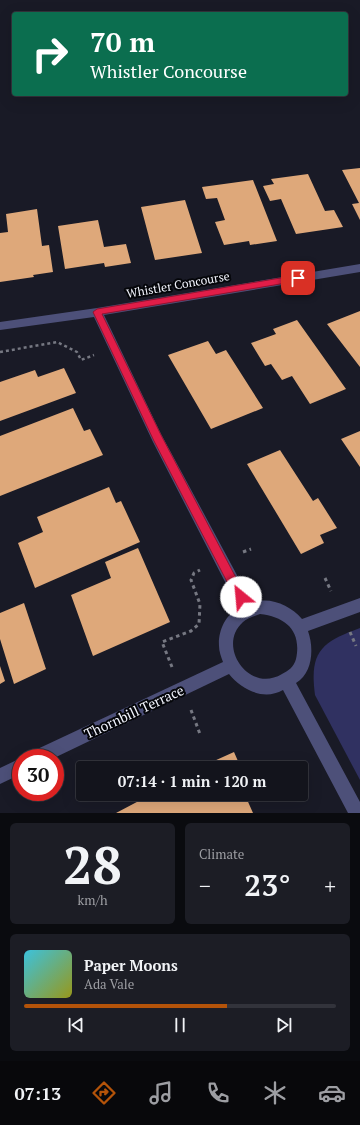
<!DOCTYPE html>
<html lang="en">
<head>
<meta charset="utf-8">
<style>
  body { margin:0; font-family:"PT Serif",serif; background:#1c1d25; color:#f1f3f6; height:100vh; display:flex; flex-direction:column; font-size:15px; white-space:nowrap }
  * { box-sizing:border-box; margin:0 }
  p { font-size:13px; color:#9d9ea3 }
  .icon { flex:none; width:22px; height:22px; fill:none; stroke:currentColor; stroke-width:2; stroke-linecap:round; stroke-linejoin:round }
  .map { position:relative; height:813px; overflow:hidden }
  .side { display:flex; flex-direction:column; gap:10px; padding:10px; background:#0a0b0f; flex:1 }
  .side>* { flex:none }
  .top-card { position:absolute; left:12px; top:12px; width:336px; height:84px; border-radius:4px; box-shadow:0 4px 16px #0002,0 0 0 1px #32333b; background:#0b6e4f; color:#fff; overflow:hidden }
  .speed { position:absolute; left:12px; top:749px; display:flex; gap:8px; font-size:20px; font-weight:700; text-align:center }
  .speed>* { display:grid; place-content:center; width:52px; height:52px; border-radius:50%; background:#13141c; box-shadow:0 4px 16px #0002,0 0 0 1px #32333b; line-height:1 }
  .speed .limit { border:6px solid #d22; background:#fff; color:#111 }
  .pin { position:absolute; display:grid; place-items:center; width:34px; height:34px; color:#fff; margin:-17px; border-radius:8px; box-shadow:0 2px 6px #0006 }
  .me { position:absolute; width:44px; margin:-22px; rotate:332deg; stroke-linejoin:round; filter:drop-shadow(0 0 3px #0008) }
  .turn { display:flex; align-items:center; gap:14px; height:84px; padding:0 12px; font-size:18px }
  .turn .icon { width:52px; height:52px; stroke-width:2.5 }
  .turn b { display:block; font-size:28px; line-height:34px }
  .big { font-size:30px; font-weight:700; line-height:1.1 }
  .side .card { flex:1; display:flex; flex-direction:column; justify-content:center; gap:6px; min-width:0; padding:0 14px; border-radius:6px; background:#1c1d25 }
  .side .dial { align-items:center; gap:0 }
  .dial b { font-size:52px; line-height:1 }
  .song { display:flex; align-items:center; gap:12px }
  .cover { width:48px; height:48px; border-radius:6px; background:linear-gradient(135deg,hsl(190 70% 55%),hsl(60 70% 35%)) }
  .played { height:4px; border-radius:2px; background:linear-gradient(90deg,#b45309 65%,#32333b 65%) }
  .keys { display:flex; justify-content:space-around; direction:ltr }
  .heat { display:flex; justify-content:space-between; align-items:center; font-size:22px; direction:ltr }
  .side .tiles { flex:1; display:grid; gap:10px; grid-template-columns:1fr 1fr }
  .card:last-child { grid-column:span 2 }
  .trip { position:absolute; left:76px; top:761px; width:232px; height:40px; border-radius:4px; background:#13141c; box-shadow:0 4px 16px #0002,0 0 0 1px #32333b; font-weight:700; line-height:40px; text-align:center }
  .tabs { display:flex; height:64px; justify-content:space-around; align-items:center; background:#08080b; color:#9d9ea3 }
  .tabs .icon { width:28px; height:28px }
  .tabs .active { color:#b45309 }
  .tabs b { font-size:18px; color:#f1f3f6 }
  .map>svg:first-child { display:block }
  .green { fill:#303161 }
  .building { fill:#dea87a }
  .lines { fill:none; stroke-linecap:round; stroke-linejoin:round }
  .path-far1 { stroke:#767882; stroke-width:2.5; stroke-dasharray:3 3; stroke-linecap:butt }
  .path { stroke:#767882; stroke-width:3; stroke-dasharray:3.5 3.5; stroke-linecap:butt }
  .minor { fill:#4d5079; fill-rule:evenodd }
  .route { fill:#e11d48; stroke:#92132f }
  .labels { text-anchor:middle; stroke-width:4; stroke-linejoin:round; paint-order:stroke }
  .street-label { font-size:12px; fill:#f1f3fc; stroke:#05060a }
  .near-street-label { font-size:14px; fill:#f1f3fc; stroke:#05060a }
</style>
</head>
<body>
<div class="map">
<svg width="360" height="813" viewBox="0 0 360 813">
  <rect width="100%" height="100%" fill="#191a26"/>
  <path class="green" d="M 360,628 L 360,780 L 315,695 C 309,651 322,642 360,628 Z"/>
  <path class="building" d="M 360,168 L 360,220 L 352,204 L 359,203 L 342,170 Z
    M 308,174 L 325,211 L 334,210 L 343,227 L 296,234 L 281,199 L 270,201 L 263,186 L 274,184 L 271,179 Z
    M 253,180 L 277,241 L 250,245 L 249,241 L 224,245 L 215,222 L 225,220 L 217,198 L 206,199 L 202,187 Z
    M 185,200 L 202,253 L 155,260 L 141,207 Z
    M 37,209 L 42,246 L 49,245 L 53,272 L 33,275 L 34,277 L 0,282 L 0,233 L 8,232 L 6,214 Z
    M 98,220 L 104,247 L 126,244 L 131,263 L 105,267 L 104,263 L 65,269 L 58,226 Z
    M 360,311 L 360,367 L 327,324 Z
    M 297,320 L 346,389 L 310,404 L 292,376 L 282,380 L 271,364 L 265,366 L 251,343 L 276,334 L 273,329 Z
    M 208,341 L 216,354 L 226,350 L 263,408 L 211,429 L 168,355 Z
    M 64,368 L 76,393 L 0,421 L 0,382 L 35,370 L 38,377 Z
    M 73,408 L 84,431 L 90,429 L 103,455 L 0,496 L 0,436 Z
    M 360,431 L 360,467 L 341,439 Z
    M 280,450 L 313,501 L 318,498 L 337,528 L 320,535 L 324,543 L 301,554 L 247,464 Z
    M 109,487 L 116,503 L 121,501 L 140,542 L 35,588 L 18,543 L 43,532 L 37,517 Z
    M 138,548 L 170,622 L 93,656 L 71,595 L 111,578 L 105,562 Z
    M 24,603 L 46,669 L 14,684 L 0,639 L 0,613 Z
    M 0,666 L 5,681 L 0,684 Z
    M 234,752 L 241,768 L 201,768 L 214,761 Z
    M 152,794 L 247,794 L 245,795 L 253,813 L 116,813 Z"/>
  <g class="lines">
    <path class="path-far1" d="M 0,352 L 57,342 L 77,352 L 81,360 L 94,355"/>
    <path class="path" d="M 243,552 L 251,549
      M 325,578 L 331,591
      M 350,632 L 356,646
      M 172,667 L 162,642 L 191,631 L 199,624 L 200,604 L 191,580 L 194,573 L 200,570
      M 191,710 L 200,734"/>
    <path class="minor" d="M 360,264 L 360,272 L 104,315 L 161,434 L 252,603 C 269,596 290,605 302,619 L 360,598 L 360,612 L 308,631 C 314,648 313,673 296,683 L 360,802 L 360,813 L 348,813 L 283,690 C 264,701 242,690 229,674 L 54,758 L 29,758 L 31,752 L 223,662 C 221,657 219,651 219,646 C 218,632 225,614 239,609 L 153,442 L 94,317 L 0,330 L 0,322 L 97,308 ZM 260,614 C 286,617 302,631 296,659 C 294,667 288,671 282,674 C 249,694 216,646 243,622 C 247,618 255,616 260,614 Z
      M 21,758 L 21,774 L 0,784 L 0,768 Z"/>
  </g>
  <path class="route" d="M 298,275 L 302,278 L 298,281 L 102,314 L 161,435 L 244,593 L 246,597 L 244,601 L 241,602 L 237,601 L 154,441 L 93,312 L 97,309 Z"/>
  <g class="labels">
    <g class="street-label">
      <text transform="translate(178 285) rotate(-10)" y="4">Whistler Concourse</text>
    </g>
    <g class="near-street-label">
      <text transform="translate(134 712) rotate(-25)" y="5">Thornbill Terrace</text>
    </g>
  </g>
</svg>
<div class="speed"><div class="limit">30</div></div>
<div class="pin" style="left:298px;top:278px;background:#d93025"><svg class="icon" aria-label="arrive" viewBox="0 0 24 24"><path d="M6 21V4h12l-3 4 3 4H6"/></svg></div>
<svg class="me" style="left:241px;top:597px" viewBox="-20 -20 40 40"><circle r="19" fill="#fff"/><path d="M0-13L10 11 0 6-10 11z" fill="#e11d48"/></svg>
<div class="trip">07:14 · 1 min · 120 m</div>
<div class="top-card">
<div class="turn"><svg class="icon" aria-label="right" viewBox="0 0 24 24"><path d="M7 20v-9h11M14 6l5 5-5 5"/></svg><div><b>70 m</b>Whistler Concourse</div></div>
</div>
</div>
<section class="side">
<div class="tiles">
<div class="card dial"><b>28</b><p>km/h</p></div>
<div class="card"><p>Climate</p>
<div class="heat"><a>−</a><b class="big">23°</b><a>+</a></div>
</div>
<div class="card">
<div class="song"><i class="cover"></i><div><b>Paper Moons</b><p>Ada Vale</p></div></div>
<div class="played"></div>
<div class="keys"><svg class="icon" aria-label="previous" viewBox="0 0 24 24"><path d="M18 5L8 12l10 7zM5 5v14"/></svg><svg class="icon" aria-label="pause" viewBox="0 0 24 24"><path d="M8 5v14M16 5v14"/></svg><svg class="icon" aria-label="next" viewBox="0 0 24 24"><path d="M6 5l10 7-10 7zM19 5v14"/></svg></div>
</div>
</div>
</section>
<nav class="tabs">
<b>07:13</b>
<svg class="icon active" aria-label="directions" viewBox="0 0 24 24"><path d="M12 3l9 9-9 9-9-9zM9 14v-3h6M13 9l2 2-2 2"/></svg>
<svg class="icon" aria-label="music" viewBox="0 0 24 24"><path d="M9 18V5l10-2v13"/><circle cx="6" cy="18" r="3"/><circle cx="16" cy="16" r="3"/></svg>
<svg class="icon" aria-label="phone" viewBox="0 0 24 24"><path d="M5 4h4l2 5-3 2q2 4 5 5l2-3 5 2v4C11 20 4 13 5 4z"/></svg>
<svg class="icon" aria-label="climate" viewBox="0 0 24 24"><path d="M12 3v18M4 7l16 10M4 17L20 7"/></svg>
<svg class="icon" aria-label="car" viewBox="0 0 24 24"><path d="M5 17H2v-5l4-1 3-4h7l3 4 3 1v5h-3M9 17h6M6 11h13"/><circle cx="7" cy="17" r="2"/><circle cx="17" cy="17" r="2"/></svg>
</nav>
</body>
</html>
